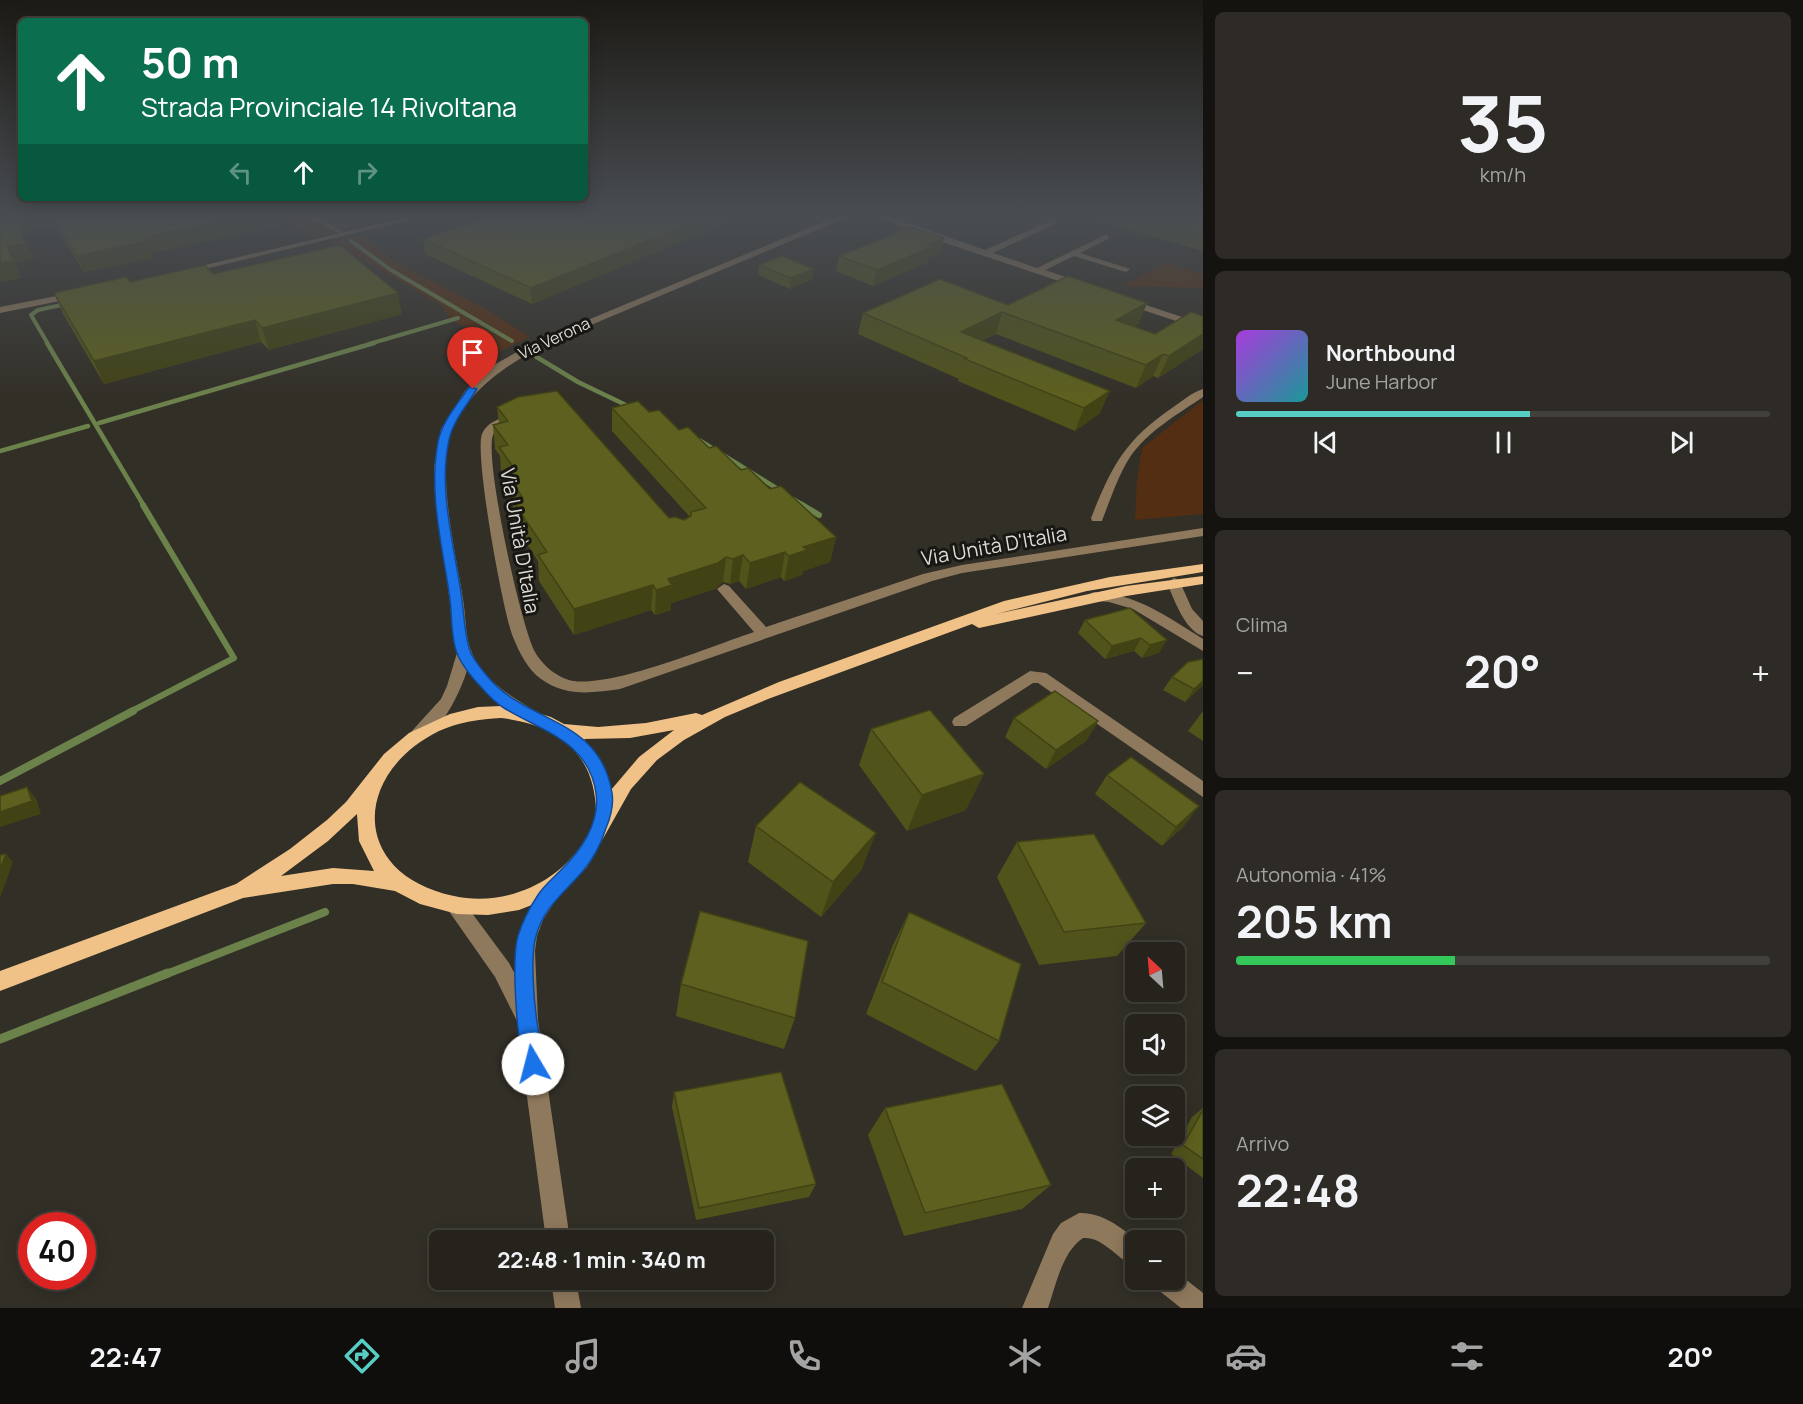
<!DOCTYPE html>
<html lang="it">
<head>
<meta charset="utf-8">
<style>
  body { margin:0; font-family:Manrope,sans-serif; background:#2e2b26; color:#f1f3f6; height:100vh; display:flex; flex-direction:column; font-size:22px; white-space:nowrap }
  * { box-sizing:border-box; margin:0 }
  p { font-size:20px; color:#a4a4a4 }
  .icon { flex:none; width:33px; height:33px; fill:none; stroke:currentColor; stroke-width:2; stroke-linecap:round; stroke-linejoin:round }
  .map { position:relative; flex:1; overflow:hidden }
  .details { display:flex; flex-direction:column; gap:12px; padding:12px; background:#151310; width:600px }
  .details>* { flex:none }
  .hud { position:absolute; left:18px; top:18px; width:570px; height:183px; border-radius:9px; box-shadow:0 3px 15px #0003,0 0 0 2px #42403b; background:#0b6e4f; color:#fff; overflow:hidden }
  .needle { width:39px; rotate:334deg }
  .controls { position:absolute; left:1125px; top:942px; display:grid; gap:12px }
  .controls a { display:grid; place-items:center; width:60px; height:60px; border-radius:9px; background:#26231d; box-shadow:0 3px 15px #0003,0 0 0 2px #42403b; font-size:30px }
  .speed { position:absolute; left:18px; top:1212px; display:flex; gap:12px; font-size:30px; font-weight:700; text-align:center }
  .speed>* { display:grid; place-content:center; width:78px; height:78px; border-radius:50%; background:#26231d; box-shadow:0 3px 15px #0003,0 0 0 2px #42403b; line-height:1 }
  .speed .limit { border:9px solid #d22; background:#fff; color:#111 }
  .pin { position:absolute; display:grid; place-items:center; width:51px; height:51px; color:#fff; margin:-62px -26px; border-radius:50% 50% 50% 0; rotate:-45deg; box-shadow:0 0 6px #0007 }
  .pin .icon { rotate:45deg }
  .me { position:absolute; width:66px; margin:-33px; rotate:352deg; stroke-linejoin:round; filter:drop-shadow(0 0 4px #0008) }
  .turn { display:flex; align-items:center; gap:21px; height:126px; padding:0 24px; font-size:27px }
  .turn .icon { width:78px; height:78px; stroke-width:2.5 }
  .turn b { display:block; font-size:42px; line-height:51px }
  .lanes { display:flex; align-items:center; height:57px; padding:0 24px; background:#0003; justify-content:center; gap:30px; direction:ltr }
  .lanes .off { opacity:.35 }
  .big { font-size:45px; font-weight:700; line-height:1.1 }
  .details .tile { flex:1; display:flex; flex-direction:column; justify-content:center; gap:9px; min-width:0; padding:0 21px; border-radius:9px; background:#2e2b26 }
  .details .dial { align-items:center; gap:0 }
  .dial b { font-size:78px; line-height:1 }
  .song { display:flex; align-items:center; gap:18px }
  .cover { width:72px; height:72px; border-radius:9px; background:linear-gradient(135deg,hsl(280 70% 55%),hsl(180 70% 35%)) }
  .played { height:6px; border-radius:3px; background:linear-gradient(90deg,#56cec4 55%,#42403b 55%) }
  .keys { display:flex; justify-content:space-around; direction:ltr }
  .heat { display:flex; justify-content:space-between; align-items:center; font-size:33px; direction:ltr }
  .charge { height:9px; border-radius:4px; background:linear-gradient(90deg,#34c759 41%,#42403b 0) }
  .trip { position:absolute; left:429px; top:1230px; width:345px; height:60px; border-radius:9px; background:#26231d; box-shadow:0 3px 15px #0003,0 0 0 2px #42403b; font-weight:700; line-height:60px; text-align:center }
  .menu { display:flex; height:96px; justify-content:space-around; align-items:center; background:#0f0e0c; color:#a4a4a4 }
  .menu .icon { width:42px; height:42px }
  .menu .current { color:#56cec4 }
  .menu b { font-size:27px; color:#f1f3f6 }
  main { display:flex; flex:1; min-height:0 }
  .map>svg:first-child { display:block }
  .green { fill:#542e13 }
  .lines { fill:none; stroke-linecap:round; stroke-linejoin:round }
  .stream-far4 { stroke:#6c824b; stroke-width:4 }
  .stream-far3 { stroke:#6c824b; stroke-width:4.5 }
  .stream-far2 { stroke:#6c824b; stroke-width:6 }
  .stream-far1 { stroke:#6c824b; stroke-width:8 }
  .stream { stroke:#6c824b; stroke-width:9 }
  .minor { fill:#8f795d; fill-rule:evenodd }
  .major { fill:#f0c287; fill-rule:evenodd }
  .wall { fill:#50531a }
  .shaded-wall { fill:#414315 }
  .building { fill:#5d601e; stroke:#414315; stroke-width:1.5 }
  .route { fill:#1a73e8; stroke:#114b97; stroke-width:1.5 }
  .labels { text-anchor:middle; stroke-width:6; stroke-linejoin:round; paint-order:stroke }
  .far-street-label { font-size:16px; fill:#dddbd6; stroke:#181713 }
  .street-label { font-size:20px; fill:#dddbd6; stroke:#181713 }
</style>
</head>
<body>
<main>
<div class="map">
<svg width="1203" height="1308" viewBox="0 0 1203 1308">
  <rect width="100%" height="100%" fill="#322f27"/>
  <path class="green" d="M 283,216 L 330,216 L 353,227 L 314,237 Z
    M 363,235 L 392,260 L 486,309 L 530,337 L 501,351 L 451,319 L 441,305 L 332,242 Z
    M 1166,263 L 1203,274 L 1203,288 L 1122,286 Z
    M 1203,400 L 1203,514 L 1135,520 L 1137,480 L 1142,448 Z"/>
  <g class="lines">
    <path class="stream-far4" d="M 311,216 L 340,232
      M 351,241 L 391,270 L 512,341
      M 48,344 L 31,315 L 38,310 L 66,304
      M 369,344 L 458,318"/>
    <path class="stream-far3" d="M 47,343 L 144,506
      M 535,356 L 578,382 L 630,407
      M 99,423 L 374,343
      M 699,440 L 781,491
      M 0,451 L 88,426
      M 793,499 L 805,506"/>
    <path class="stream-far2" d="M 802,505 L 819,515
      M 130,712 L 234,658 L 143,505"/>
    <path class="stream-far1" d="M 0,781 L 133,711
      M 164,975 L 325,912"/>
    <path class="stream" d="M 0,1039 L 168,973"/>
    <path class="minor" d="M 413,216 L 426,216 L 188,273 L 184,270 Z
      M 837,216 L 850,216 L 541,346 C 505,367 471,388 453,428 C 435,470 456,553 463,599 C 466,616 465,637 472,653 C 482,680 515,699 539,713 L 541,717 L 539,721 L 533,723 C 507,715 483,691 467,670 C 462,689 435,748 411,740 L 409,736 L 411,732 L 441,699 L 447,686 L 457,653 L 435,496 L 434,467 L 441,429 L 465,391 L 492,366 L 535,342 Z
      M 878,216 L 888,216 L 985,250 L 1054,219 L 1058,221 L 1057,223 L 993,253 L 1037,268 L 1105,235 L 1108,235 L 1108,239 L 1080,253 L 1130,269 L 1126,272 L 1074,256 L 1045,270 L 1083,283 L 1084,285 L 1080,288 L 915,233 Z
      M 77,292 L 80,293 L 80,297 L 0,313 L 0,307 Z
      M 1125,298 L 1203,324 L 1203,330 L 1122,303 L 1120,301 Z
      M 1203,389 L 1203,397 C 1178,414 1148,431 1130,457 C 1118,476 1111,498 1103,518 L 1102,521 L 1092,521 L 1091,518 C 1112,466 1124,441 1172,408 C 1181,402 1192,392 1203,389 Z
      M 516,414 L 522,417 L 520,419 C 512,423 496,425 493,435 C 484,459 521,627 535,652 C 542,664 553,674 566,679 C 601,693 714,645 754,632 L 717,589 L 724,584 L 729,586 L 766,627 L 923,574 L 962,565 L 1203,528 L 1203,536 L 962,573 L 932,581 L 620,689 C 592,693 566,697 541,679 C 528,670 519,652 513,637 C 503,613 474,454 482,434 C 487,421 504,417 516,414 Z
      M 1174,578 L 1179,580 L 1192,609 L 1203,621 L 1203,636 C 1185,631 1174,599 1167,583 Z
      M 1094,592 C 1137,594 1168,617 1203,639 L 1203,651 L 1133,609 L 1109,602 L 1089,600 L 1087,597 L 1089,594 Z
      M 1030,671 L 1046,673 L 1203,781 L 1203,797 L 1038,683 L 1033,683 L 966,726 L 954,726 L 952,722 L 954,718 Z
      M 557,876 L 564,878 L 566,884 L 543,920 L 537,936 L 535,951 L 538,1020 L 570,1240 L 546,1240 L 517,1021 L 495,977 L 446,907 L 449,901 L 456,898 L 463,901 L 509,963 L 516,976 C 515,929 524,915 550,878 Z
      M 1079,1213 C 1102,1212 1120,1227 1137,1240 L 1136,1240 L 1136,1267 C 1118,1260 1103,1236 1083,1238 C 1062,1252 1056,1285 1048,1308 L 1022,1308 L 1053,1234 L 1061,1223 Z
      M 1175,1271 L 1203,1293 L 1203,1308 L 1181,1308 L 1157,1289 L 1154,1280 L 1174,1280 Z
      M 551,1280 L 576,1280 L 581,1308 L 555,1308 Z"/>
    <path class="major" d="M 1203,564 L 1203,572 L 1087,591 L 996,614 L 1126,586 L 1203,576 L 1203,584 L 1126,596 L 979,628 L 972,624 L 768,699 L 725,717 L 684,740 L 657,760 L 631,789 L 587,867 L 569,884 L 537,903 L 519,910 L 488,915 L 457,914 L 420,904 L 395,891 L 353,884 L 333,884 L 243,898 L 0,991 L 0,971 L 236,884 L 290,849 L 327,820 L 346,802 L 384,754 L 409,733 L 450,714 L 478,707 L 501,706 L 524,709 L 551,717 L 564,724 L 598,727 L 646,723 L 696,713 L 702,715 L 779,682 L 1004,601 L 1110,577 ZM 501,718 C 560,725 597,755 596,817 C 595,824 588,835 584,841 C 558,884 503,907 454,896 C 350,874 352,774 439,731 C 459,722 480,719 501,718 ZM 674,730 L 639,757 L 611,790 L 602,763 L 584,739 L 630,738 ZM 357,814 L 359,841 L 374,871 L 333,868 L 281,876 L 328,841 Z"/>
  </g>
  <path class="wall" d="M 0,216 L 273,216 L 276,227 L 151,253 L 153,258 L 84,272 L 55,226 L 21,233 L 34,259 L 15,263 L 21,278 L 0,282 Z
    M 744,216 L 532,304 L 425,254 L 423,239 Z
    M 1079,216 L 1203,216 L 1203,251 Z
    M 944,238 L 940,253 L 928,258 L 928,262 L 873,286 L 836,271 L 839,256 Z
    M 759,265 L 814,269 L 812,279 L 790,289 L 758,275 Z
    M 213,274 L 402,314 L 269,350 L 261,342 L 104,384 L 63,314 L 54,293 L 130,282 Z
    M 1147,303 L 1138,324 L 1134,326 L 1155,334 L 1203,316 L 1203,349 L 1158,378 L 1153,376 L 1136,388 L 996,334 L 982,340 L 1100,413 L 1075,431 L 958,381 L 959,379 L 858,334 L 863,313 L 1008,305 Z
    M 497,407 L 669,518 L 684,520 L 690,517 L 612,431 L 612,408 L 649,412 L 709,448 L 770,489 L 836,537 L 830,562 L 803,571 L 802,575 L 784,581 L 781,577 L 746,589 L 739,581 L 730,584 L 723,582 L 715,589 L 671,603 L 671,610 L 655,615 L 651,610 L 574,635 L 539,581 L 538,561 L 515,526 L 513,506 L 508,498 L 506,479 L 501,472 L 500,456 L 495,449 L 493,425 L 499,424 Z
    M 1130,608 L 1159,653 L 1142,658 L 1134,651 L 1105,659 L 1078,633 L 1085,620 Z
    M 1172,677 L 1203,685 L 1185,702 L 1163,690 Z
    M 1203,711 L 1203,741 L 1188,731 Z
    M 1014,718 L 1098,721 L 1086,741 L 1046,769 L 1005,737 Z
    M 871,729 L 966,810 L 907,831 L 859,765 Z
    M 1107,775 L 1185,825 L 1162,846 L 1095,794 Z
    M 756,826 L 862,869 L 821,917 L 748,862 Z
    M 1017,842 L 1146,923 L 1117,956 L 1039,965 L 997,877 Z
    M 909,912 L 999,1041 L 976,1071 L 866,1014 L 893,945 Z
    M 681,984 L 795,1018 L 784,1049 L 676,1016 Z
    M 674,1092 L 816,1184 L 809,1197 L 696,1220 L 672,1107 Z
    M 885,1108 L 1051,1185 L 1022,1209 L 904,1236 L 868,1135 Z
    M 1203,1108 L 1203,1178 L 1171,1154 L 1192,1117 Z"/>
  <path class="shaded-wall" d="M 19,216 L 51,216 L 55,226 L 20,233 L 13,217 Z
    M 250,216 L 273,216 L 276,227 L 151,253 L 153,258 L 84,272 L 77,256 L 144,237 Z
    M 709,216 L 744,216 L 532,304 L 531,288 Z
    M 944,238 L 940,253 L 928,258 L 928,262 L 873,286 L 877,270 L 927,245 Z
    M 26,243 L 34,259 L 15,263 L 21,278 L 0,282 L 0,263 L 7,247 Z
    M 814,269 L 812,279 L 790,289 L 791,278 Z
    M 398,293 L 402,314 L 269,350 L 262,328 Z
    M 1147,303 L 1138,324 L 1108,341 L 1116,320 Z
    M 1002,312 L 996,334 L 956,353 L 961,332 Z
    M 255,320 L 261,342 L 104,384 L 94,361 Z
    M 1203,334 L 1203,349 L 1158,378 L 1169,356 Z
    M 1163,354 L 1153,376 L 1136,388 L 1146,365 Z
    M 1110,391 L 1100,413 L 1075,431 L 1084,408 Z
    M 836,537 L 830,562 L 803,571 L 802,575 L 784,581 L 789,556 L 803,547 Z
    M 785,552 L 781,577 L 746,589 L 750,563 Z
    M 743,555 L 739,581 L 730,584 L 733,559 Z
    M 726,557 L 723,582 L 715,589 L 671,603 L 671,610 L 655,615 L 656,590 L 668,579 Z
    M 653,585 L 651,610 L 574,635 L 574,609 Z
    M 1141,638 L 1134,651 L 1105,659 L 1112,646 Z
    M 1167,640 L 1159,653 L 1142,658 L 1150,645 Z
    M 1203,681 L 1203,685 L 1185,702 L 1194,689 Z
    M 1098,721 L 1086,741 L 1046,769 L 1056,750 Z
    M 984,774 L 966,810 L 907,831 L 922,795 Z
    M 27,787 L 37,800 L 41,814 L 0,827 L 0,812 Z
    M 1199,806 L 1185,825 L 1162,846 L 1176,827 Z
    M 876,833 L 862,869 L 821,917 L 833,882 Z
    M 6,854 L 13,862 L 0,898 L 0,869 Z"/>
  <path class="building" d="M 0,216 L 19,216 L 13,217 L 26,243 L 7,247 L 14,261 L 0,263 Z
    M 52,216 L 250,216 L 144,237 L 147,241 L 77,256 Z
    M 491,216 L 709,216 L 531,288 L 423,239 Z
    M 1137,216 L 1203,216 L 1203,234 Z
    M 911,227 L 944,238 L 927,245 L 931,247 L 877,270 L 839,256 Z
    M 340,245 L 398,293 L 262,328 L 255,320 L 94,361 L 54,293 L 126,277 L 130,282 L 205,265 L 213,274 Z
    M 782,256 L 814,269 L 791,278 L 759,265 Z
    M 1068,276 L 1147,303 L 1116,320 L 1155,334 L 1191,312 L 1203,316 L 1203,334 L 1169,356 L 1163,354 L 1146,365 L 1002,312 L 961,332 L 1110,391 L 1084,408 L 965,359 L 967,358 L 863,313 L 940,279 L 1008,305 Z
    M 557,391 L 669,518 L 675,517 L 684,520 L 691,516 L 691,512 L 706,508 L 612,408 L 638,401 L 649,412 L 659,410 L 679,430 L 688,427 L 709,448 L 716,446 L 741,470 L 748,468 L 770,489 L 781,486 L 836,537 L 803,547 L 807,550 L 789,556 L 785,552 L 750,563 L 743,555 L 733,559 L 726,557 L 718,563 L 668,579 L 672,585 L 656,590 L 653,585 L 574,609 L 538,555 L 547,552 L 513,501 L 523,498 L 506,473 L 516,471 L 499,447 L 508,445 L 493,425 L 508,421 L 497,407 L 518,397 Z
    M 1130,608 L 1167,640 L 1150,645 L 1141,638 L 1112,646 L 1085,620 Z
    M 1203,659 L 1203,681 L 1194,689 L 1172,677 L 1188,662 Z
    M 1055,691 L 1098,721 L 1056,750 L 1014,718 Z
    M 930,710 L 984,774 L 922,795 L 871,729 Z
    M 1131,757 L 1199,806 L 1176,827 L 1107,775 Z
    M 800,782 L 876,833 L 833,882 L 756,826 Z
    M 27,787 L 32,801 L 0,812 L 0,796 Z
    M 1094,834 L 1146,923 L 1064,932 L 1017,842 Z
    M 6,854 L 0,869 L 0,855 Z
    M 700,911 L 808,941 L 795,1018 L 681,984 Z
    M 909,912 L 1021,964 L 999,1041 L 882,982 Z
    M 781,1072 L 816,1184 L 699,1208 L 674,1092 Z
    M 1002,1084 L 1051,1185 L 925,1213 L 885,1108 Z
    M 1203,1110 L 1203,1159 L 1183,1145 Z"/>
  <linearGradient id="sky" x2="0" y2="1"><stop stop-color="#1c1a15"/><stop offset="0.54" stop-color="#494d52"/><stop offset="1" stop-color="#494d52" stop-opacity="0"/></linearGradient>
  <rect width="1203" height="399" fill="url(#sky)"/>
  <path class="route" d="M 469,387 L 477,389 C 467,405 453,421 449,440 C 438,489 454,544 461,593 C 464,611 464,633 470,651 C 473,659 482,670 488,677 C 527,724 600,717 612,793 C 614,805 611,816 606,828 C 601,844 594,858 583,871 C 564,893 544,907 536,936 C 530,955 534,1002 537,1022 C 539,1037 546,1057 540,1071 L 533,1074 L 526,1071 C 517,1049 511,958 518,936 C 522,923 530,907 538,895 C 543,887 552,879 559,872 C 580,852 600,824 596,793 C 589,742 542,731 504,708 C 496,703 487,694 481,687 C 473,679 461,664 457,653 C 451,638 452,616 450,599 C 443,549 428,493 438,442 C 442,421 458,404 469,387 Z"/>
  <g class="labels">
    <g class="far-street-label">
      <text transform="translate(554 338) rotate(-25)" y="6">Via Verona</text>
    </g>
    <g class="street-label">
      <text transform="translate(520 541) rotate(80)" y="7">Via Unità D'Italia</text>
      <text transform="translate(994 546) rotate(-10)" y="7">Via Unità D'Italia</text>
    </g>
  </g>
</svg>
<div class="controls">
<a><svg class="needle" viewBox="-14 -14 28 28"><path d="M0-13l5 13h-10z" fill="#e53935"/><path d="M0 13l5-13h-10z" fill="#a4a4a4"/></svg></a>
<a><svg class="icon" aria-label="sound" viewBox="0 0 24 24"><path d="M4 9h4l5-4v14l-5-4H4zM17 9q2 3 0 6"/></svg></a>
<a><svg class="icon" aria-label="layers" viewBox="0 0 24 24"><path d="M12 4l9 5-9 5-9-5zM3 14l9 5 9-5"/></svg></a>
<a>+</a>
<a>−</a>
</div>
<div class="speed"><div class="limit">40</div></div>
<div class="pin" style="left:473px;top:389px;background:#d93025"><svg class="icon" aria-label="arrive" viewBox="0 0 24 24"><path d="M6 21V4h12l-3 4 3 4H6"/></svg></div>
<svg class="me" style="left:533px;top:1064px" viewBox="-20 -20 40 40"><circle r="19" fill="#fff"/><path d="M0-13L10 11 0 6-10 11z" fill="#1a73e8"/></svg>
<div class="trip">22:48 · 1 min · 340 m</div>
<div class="hud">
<div class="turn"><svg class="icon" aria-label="ahead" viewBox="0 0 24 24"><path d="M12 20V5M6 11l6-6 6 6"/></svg><div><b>50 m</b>Strada Provinciale 14 Rivoltana</div></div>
<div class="lanes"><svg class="icon off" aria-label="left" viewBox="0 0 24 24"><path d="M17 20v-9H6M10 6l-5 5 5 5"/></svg><svg class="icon" aria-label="ahead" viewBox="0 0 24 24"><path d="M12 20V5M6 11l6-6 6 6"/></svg><svg class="icon off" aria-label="right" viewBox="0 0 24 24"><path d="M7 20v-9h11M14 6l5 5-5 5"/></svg></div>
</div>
</div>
<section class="details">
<div class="tile dial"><b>35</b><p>km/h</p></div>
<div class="tile">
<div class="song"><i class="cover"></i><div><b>Northbound</b><p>June Harbor</p></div></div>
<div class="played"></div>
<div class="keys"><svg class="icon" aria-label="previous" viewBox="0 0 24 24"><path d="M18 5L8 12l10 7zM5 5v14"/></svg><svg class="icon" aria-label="pause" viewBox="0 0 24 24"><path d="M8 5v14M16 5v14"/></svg><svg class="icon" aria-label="next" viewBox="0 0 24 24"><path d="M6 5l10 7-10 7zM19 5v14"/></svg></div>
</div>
<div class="tile"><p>Clima</p>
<div class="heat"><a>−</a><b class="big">20°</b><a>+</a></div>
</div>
<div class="tile"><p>Autonomia · 41%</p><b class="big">205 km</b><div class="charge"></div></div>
<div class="tile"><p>Arrivo</p><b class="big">22:48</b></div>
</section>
</main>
<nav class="menu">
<b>22:47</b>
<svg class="icon current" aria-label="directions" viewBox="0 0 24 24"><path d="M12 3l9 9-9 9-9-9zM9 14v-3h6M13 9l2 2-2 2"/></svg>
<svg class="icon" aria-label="music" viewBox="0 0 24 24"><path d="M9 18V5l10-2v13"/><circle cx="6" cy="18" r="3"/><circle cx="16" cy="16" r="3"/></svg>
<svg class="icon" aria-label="phone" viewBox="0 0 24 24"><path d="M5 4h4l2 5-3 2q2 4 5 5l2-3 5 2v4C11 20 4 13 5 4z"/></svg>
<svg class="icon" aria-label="climate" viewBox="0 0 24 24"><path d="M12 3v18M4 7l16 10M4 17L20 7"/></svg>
<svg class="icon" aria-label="car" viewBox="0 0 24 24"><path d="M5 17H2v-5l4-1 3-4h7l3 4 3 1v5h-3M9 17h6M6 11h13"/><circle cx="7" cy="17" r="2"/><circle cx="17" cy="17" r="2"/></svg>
<svg class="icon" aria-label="filters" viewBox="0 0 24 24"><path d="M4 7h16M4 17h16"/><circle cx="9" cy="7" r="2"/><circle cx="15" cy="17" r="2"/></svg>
<b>20°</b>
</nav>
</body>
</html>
